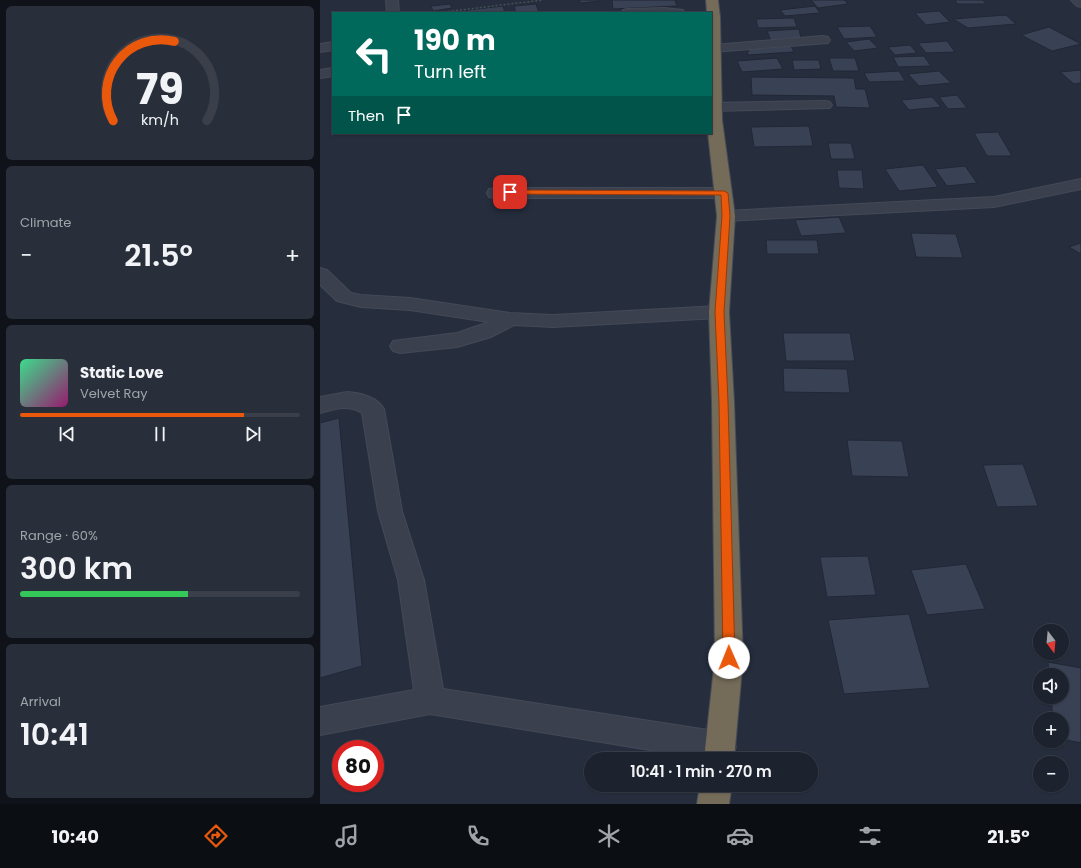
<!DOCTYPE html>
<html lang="en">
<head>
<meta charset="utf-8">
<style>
  body { margin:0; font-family:Poppins,sans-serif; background:#292f3a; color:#f1f3f6; height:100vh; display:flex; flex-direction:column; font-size:15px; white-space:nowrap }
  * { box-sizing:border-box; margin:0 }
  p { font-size:13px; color:#a0a4aa }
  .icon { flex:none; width:22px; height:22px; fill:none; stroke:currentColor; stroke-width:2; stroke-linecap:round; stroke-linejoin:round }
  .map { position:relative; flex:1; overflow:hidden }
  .panel { display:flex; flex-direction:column; gap:6px; padding:6px; background:#0f1319; width:320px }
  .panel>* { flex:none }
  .banner { position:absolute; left:12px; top:12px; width:380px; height:122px; border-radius:0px; box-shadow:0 1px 3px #0004,0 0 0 1px #3a3f4a; background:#00695c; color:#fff; overflow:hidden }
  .needle { width:26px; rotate:164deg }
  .tools { position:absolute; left:713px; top:624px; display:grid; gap:8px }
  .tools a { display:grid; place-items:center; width:36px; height:36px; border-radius:50%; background:#1c222e; box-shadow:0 1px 3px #0004,0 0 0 1px #3a3f4a; font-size:20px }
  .speed { position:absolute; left:12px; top:740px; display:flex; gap:8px; font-size:20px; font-weight:700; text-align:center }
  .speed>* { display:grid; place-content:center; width:52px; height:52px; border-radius:50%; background:#1c222e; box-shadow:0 1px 3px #0004,0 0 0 1px #3a3f4a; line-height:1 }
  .speed .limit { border:6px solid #d22; background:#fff; color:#111 }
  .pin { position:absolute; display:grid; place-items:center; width:34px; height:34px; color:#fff; margin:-17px; border-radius:8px; box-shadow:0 2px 6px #0006 }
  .me { position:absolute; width:44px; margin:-22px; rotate:359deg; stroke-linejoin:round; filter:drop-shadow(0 0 3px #0008) }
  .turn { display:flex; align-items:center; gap:14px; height:84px; padding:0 16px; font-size:18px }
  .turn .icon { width:52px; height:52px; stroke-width:2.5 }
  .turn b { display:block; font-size:28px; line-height:34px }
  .then { display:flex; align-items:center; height:38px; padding:0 16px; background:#0003; gap:8px; font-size:15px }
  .big { font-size:30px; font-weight:600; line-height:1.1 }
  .panel .widget { flex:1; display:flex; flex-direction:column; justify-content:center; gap:6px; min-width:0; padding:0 14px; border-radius:6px; background:#292f3a }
  .panel .dial { align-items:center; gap:0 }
  .dial svg { height:104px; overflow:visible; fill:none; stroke:#3a3f4a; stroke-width:7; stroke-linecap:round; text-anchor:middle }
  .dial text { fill:#f1f3f6; stroke:none }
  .song { display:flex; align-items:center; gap:12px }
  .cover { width:48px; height:48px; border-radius:6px; background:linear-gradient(135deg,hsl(150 70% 55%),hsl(320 70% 35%)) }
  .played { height:4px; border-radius:2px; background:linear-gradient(90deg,#ea580c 80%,#3a3f4a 80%) }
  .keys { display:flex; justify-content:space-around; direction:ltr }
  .heat { display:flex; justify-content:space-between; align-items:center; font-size:22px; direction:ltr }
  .charge { height:6px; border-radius:3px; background:linear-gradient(90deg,#34c759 60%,#3a3f4a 0) }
  .trip { position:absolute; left:264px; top:752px; width:234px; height:40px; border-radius:20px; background:#1c222e; box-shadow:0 1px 3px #0004,0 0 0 1px #3a3f4a; font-weight:600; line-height:40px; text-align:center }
  .dock { display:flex; height:64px; justify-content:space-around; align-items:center; background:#0b0e12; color:#a0a4aa }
  .dock .icon { width:28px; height:28px }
  .dock .on { color:#ea580c }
  .dock b { font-size:18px; color:#f1f3f6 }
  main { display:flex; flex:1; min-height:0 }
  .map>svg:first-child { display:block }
  .building { fill:#394154; stroke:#212735 }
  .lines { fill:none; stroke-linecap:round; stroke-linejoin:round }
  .minor-casing { stroke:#444957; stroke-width:2 }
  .highway-casing { stroke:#454b59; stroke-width:2 }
  .path { stroke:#415357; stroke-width:1.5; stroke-dasharray:2 2; stroke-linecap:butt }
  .minor { fill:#3a404e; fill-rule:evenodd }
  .highway { fill:#746c58; fill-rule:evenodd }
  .route { fill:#ea580c; stroke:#983908 }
</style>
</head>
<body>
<main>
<section class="panel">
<div class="widget dial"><svg viewBox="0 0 100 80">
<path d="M14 69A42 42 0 1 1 86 69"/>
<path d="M14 69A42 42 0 0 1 61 8" stroke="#ea580c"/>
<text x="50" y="56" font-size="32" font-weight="700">79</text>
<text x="50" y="72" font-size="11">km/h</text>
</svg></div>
<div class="widget"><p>Climate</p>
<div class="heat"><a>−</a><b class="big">21.5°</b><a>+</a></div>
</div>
<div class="widget">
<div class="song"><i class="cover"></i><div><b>Static Love</b><p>Velvet Ray</p></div></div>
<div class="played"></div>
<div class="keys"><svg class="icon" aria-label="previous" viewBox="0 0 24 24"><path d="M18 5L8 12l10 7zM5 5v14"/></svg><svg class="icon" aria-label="pause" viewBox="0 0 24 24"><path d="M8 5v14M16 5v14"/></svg><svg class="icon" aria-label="next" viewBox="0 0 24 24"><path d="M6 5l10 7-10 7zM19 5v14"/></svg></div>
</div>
<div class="widget"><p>Range · 60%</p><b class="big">300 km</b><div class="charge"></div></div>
<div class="widget"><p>Arrival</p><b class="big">10:41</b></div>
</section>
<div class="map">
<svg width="761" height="804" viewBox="0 0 761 804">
  <rect width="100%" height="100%" fill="#262e3e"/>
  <path class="building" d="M 259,0 L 280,0 L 280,1 L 261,3 Z
    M 292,0 L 355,0 L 357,6 L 293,9 Z
    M 491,0 L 524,0 L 528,4 L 498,8 Z
    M 635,0 L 663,0 L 666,4 L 637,4 Z
    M 130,4 L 132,8 L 113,11 L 111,6 Z
    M 216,4 L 219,13 L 196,13 L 194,6 Z
    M 183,6 L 185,13 L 149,13 L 148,10 Z
    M 495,6 L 500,13 L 465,16 L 460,10 Z
    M 619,11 L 630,22 L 606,25 L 595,13 Z
    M 686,15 L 696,24 L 648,28 L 633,19 Z
    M 474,18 L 477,27 L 438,28 L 436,19 Z
    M 550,26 L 557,37 L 524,39 L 517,27 Z
    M 729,27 L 761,44 L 732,51 L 701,35 Z
    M 479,29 L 481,38 L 451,41 L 447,31 Z
    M 549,39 L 558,48 L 534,51 L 526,42 Z
    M 627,41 L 635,52 L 606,53 L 598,43 Z
    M 590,45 L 597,53 L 575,55 L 568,47 Z
    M 471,46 L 474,52 L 427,55 L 429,49 Z
    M 604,56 L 611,66 L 578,67 L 573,57 Z
    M 457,58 L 463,69 L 422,72 L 417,61 Z
    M 509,58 L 535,58 L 539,71 L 513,71 Z
    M 472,60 L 499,60 L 501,69 L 474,70 Z
    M 761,70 L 761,83 L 754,84 L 740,72 Z
    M 579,71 L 585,81 L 549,82 L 544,73 Z
    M 619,71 L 631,83 L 599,86 L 588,74 Z
    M 431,77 L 534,78 L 536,89 L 545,89 L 550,108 L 516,107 L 514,96 L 432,95 Z
    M 637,95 L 647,108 L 628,109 L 619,97 Z
    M 612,97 L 621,107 L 589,110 L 581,100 Z
    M 489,126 L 493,146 L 434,147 L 431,127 Z
    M 678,132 L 692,156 L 667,156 L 654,133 Z
    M 508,143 L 531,143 L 535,159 L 511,159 Z
    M 603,165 L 618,187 L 579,191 L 565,169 Z
    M 645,166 L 657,183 L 627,186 L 615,169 Z
    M 517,170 L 542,170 L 544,189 L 519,188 Z
    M 519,217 L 526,233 L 481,236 L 475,220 Z
    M 591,233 L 636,234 L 643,258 L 596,257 Z
    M 446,240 L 497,240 L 499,254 L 447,254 Z
    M 761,243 L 761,254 L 749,247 Z
    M 463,333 L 530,333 L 535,361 L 466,361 Z
    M 463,368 L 527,369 L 530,393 L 464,392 Z
    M 19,418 L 42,666 L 0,678 L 0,423 Z
    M 527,440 L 582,441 L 589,477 L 532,476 Z
    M 703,464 L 718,506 L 677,507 L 663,465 Z
    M 548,556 L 556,595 L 507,597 L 500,557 Z
    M 646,564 L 665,609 L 607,615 L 591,570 Z
    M 589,614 L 610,688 L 524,694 L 508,620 Z
    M 728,662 L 761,668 L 761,743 L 742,739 L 742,719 L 733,719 L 731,697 L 742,697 L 742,675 L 729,675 Z"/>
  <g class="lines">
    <defs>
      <path id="minor" d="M 66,0 L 78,0 L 79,13 L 67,13 Z
        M 751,0 L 761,0 L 761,7 L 757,6 Z
        M 345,8 L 363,10 L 365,13 L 301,13 L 303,10 L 307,9 Z
        M 503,36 L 508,37 L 510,40 L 508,43 L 391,52 L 391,46 L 394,45 Z
        M 13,42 L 13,50 L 0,52 L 0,44 Z
        M 13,68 L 13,76 L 0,78 L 0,70 Z
        M 505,101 L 510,102 L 512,105 L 510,108 L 391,111 L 391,103 Z
        M 761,179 L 761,189 L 674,207 L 406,221 L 400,220 L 397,216 L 400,212 L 406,211 L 674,197 Z
        M 175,188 L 404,188 L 410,189 L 412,193 L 410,197 L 404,198 L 175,198 L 169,197 L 167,193 L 169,189 Z
        M 0,268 L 7,270 L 31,293 L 41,295 L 90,298 L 190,313 L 233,315 L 399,306 L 406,308 L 409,312 L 406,316 L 399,318 L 233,327 L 194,325 L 171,337 L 137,347 L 80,353 L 73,351 L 70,346 L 73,341 L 137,333 L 169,322 L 90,310 L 41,307 L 17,301 L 0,285 Z
        M 27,392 C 41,393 57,397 64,409 L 82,511 L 104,580 L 123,689 L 401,732 L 412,737 L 416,747 L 412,757 L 407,759 L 385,759 L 110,714 L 0,735 L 0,707 L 94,690 L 78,580 L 58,511 L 42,413 C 28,404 15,409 0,413 L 0,397 Z"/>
      <path id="highway" d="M 386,0 L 398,0 L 400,17 L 402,120 L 415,216 L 409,312 L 414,402 L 423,658 L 414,759 L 384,759 L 395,658 L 392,402 L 389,312 L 397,216 L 388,133 L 391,133 L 391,13 L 387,13 Z
        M 380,785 L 412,785 L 409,804 L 377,804 Z"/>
    </defs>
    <use href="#minor" class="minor-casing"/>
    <use href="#highway" class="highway-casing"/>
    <path class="path" d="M 116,13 L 223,0"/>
    <use href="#minor" class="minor"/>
    <use href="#highway" class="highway"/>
  </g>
  <path class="route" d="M 190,190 L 404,191 L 408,193 L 410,216 L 404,312 L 408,402 L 415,658 L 413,662 L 409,663 L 405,662 L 403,658 L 399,402 L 395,312 L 402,216 L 401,195 L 188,194 L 188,191 Z"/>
</svg>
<div class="tools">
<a><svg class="needle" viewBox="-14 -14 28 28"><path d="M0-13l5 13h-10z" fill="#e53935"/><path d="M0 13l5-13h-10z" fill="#a0a4aa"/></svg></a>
<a><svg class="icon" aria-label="sound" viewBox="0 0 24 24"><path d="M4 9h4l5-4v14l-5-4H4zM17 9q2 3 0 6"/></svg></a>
<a>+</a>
<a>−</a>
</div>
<div class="speed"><div class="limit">80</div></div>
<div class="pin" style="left:190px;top:192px;background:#d93025"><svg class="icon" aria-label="arrive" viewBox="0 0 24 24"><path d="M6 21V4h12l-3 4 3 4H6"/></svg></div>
<svg class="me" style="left:409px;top:658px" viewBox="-20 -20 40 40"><circle r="19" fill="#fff"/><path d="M0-13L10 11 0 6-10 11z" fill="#ea580c"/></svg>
<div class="trip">10:41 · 1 min · 270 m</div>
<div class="banner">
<div class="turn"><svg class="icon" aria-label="left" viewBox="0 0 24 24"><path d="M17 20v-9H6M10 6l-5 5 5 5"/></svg><div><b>190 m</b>Turn left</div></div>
<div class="then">Then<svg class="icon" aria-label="arrive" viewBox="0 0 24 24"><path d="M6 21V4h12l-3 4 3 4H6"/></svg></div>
</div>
</div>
</main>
<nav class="dock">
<b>10:40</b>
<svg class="icon on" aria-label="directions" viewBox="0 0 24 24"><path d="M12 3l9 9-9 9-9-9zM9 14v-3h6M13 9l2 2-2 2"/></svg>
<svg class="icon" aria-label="music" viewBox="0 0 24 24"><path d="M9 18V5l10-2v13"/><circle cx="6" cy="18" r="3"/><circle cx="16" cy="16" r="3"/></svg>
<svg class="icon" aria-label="phone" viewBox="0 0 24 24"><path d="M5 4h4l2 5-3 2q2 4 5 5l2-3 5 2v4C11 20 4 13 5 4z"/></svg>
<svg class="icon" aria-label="climate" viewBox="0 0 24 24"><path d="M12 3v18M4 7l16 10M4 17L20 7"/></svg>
<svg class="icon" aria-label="car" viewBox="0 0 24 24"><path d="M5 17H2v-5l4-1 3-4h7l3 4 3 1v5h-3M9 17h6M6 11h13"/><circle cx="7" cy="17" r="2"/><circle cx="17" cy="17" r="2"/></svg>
<svg class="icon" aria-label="filters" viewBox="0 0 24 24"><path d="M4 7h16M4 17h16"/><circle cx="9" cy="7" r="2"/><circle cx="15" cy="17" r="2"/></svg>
<b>21.5°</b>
</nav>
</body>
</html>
